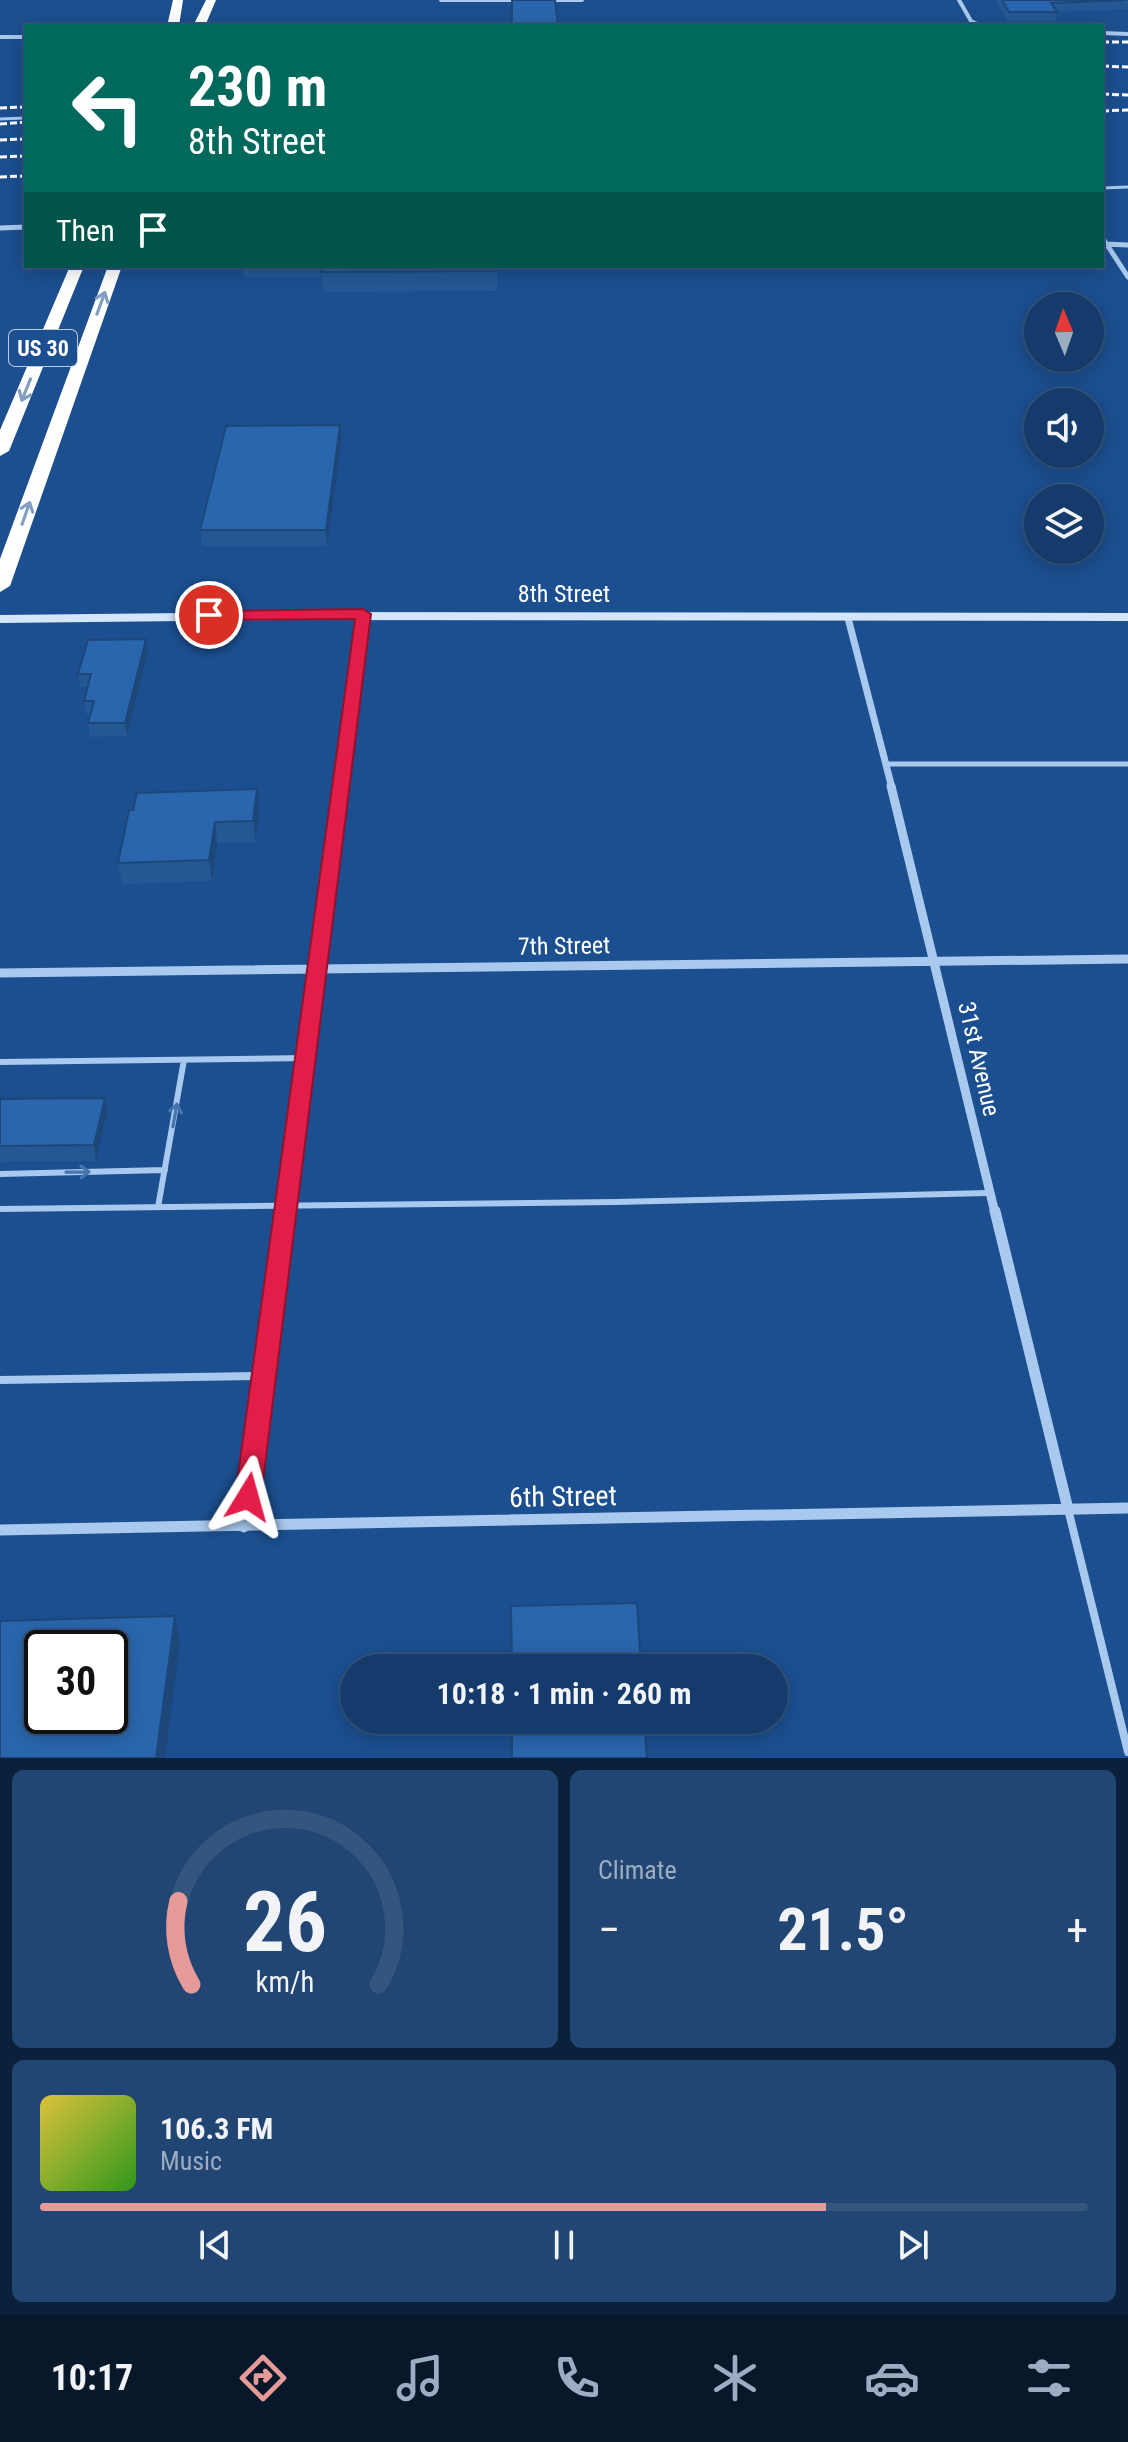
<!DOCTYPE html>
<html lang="en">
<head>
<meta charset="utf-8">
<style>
  body { margin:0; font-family:"Roboto Condensed",sans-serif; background:#214673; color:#f1f3f6; height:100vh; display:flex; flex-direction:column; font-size:30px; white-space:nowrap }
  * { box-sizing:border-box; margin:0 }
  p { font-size:26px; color:#9dadc1 }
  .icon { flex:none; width:44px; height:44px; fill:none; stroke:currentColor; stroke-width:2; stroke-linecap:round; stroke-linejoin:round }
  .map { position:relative; height:1758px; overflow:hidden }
  .panel { display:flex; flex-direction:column; gap:12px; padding:12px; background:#0b203b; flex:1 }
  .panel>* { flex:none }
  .top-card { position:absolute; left:24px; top:24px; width:1080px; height:244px; border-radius:0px; box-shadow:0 4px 20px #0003,0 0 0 2px #33557e; background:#00695c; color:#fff; overflow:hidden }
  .needle { width:52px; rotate:358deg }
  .controls { position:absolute; left:1024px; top:292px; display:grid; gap:16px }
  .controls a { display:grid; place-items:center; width:80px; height:80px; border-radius:50%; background:#143b6b; box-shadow:0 4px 20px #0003,0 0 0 2px #33557e; font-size:40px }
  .speed { position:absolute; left:24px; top:1630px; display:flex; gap:16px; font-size:40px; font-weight:700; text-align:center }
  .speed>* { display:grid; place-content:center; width:104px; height:104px; border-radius:50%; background:#143b6b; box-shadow:0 4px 20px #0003,0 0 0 2px #33557e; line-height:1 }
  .speed .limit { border:4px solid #111; border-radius:12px; background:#fff; color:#111 }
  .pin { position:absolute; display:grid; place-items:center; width:68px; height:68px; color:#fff; margin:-34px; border:4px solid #fff; border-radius:50%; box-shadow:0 2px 8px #0007 }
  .me { position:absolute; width:88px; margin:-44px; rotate:8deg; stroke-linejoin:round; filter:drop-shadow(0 0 6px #0008) }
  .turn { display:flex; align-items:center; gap:28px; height:168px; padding:0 32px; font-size:36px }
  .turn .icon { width:104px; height:104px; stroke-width:2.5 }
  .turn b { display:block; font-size:56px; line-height:68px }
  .then { display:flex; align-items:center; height:76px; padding:0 32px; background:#0003; gap:16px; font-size:30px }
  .big { font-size:60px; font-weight:700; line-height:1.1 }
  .panel .card { flex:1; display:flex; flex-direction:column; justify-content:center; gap:12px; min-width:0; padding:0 28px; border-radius:12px; background:#214673 }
  .panel .dial { align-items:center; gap:0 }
  .dial svg { height:208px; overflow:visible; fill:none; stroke:#33557e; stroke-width:7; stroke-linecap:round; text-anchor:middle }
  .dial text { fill:#f1f3f6; stroke:none }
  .song { display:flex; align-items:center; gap:24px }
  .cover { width:96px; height:96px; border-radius:12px; background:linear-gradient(135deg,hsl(50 70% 55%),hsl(110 70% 35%)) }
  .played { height:8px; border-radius:4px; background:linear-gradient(90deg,#e69b98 75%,#33557e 75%) }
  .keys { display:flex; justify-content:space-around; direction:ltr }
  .heat { display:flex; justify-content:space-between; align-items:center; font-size:44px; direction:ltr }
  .panel .tiles { flex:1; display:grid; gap:12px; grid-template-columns:1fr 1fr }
  .card:last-child { grid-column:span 2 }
  .trip { position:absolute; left:340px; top:1654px; width:448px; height:80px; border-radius:40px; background:#143b6b; box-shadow:0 4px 20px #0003,0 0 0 2px #33557e; font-weight:700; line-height:80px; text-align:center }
  .tabs { display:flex; height:128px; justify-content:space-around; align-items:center; background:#08182b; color:#9dadc1 }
  .tabs .icon { width:56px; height:56px }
  .tabs .on { color:#e69b98 }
  .tabs b { font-size:36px; color:#f1f3f6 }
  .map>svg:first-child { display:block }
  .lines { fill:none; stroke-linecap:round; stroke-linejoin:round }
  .lane-far3 { stroke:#a9c9ee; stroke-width:3 }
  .lane-far2 { stroke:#a9c9ee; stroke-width:5 }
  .lane-far1 { stroke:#a9c9ee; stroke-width:6 }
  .lane { stroke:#a9c9ee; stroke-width:8 }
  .street-far4 { stroke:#a9c9ee; stroke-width:4 }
  .street-far3 { stroke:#a9c9ee; stroke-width:5 }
  .street-far2 { stroke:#a9c9ee; stroke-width:7 }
  .street-far1 { stroke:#a9c9ee; stroke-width:9 }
  .street { stroke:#a9c9ee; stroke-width:11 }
  .secondary { fill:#d6e6fa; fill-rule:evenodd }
  .highway { fill:#fff; fill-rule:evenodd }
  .rail { stroke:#fff; stroke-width:3; stroke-dasharray:7 3; stroke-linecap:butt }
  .wall { fill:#245895 }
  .shaded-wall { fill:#1d4779 }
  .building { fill:#2a66ad; stroke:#1d4779; stroke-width:2; fill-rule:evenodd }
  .oneway { stroke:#829ec1 }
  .oneway2 { stroke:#4674ac }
  .route { fill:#e11d48; stroke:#92132f; stroke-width:2 }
  .labels { text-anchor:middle; stroke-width:8; stroke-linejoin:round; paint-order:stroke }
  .shield { fill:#1b4f8f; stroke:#bbcadd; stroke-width:2 }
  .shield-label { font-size:22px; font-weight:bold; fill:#fff }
  .street-label { font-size:24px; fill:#fff; stroke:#1b4f8f }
  .near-street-label { font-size:28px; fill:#fff; stroke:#1b4f8f }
</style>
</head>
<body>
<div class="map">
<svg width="1128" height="1758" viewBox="0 0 1128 1758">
  <rect width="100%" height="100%" fill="#1b4f8f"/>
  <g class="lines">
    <path class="lane-far3" d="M 0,119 L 26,118
      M 1102,188 L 1128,187"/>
    <path class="lane-far2" d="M 887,764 L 1128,764"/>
    <path class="lane-far1" d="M 0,1062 L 307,1058
      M 0,1174 L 165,1170
      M 158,1207 L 184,1060
      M 0,1209 L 615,1202 L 988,1193"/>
    <path class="lane" d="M 0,1380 L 264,1376
      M 1068,1509 L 1128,1752"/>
    <path class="street-far4" d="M 441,0 L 521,0
      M 547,0 L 582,0
      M 959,0 L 971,21 L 981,26
      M 1102,33 L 1128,34
      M 0,37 L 26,37"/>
    <path class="street-far3" d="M 0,228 L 26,227
      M 1102,237 L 1128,277
      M 1105,244 L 1128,245"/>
    <path class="street-far2" d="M 848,618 L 892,788
      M 340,788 L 363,614"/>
    <path class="street-far1" d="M 891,786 L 995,1213
      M 0,973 L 1128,959
      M 285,1213 L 341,786"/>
    <path class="street" d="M 995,1211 L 1068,1509
      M 244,1527 L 285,1211
      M 0,1530 L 1128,1508"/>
    <path class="secondary" d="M 282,612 L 1128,613 L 1128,621 L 282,620 L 0,623 L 0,615 Z"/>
    <path class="highway" d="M 173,0 L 183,0 L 179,26 L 167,26 Z
      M 206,0 L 216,0 L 205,26 L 193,26 Z
      M 70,266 L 84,266 L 9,451 L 0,456 L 0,430 Z
      M 108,266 L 122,266 L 10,586 L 0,592 L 0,559 Z"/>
    <path class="rail" d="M 1102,42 L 1128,42
      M 1102,66 L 1128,67
      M 1102,94 L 1128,95
      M 0,108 L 26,107
      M 1102,111 L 1128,110
      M 0,124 L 26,122
      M 0,140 L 26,139
      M 0,157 L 26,156
      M 0,177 L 26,176"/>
  </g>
  <path class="wall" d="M 995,0 L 1128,0 L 1128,9 L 1057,12 L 1056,21 L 1008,21 Z
    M 242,266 L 497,266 L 497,291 L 323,292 L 322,277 L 244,277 Z
    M 342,440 L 327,546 L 202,546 L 200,530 Z
    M 146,639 L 148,652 L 127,736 L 90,737 L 88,723 L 90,714 L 86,714 L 84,701 L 87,687 L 80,687 L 78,674 Z
    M 133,810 L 259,810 L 256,842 L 217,843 L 212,881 L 122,884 L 118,863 Z
    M 105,1098 L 107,1113 L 96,1161 L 0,1162 L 0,1099 Z"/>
  <path class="shaded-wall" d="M 340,425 L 342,440 L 327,546 L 326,530 Z
    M 146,639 L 148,652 L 127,736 L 125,723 Z
    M 257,789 L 259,810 L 256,842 L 253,821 Z
    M 215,822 L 217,843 L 212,881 L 209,860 Z
    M 105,1098 L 107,1113 L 96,1161 L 94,1145 Z
    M 175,1616 L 180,1642 L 165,1758 L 156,1758 Z"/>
  <path class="building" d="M 512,0 L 555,0 L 558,25 L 512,25 Z
    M 1002,0 L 1126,0 L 1051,3 L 1057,12 L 1009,12 Z
    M 323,266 L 496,266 L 496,271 L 321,272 Z
    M 340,425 L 326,530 L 200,530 L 226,426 Z
    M 146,639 L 125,723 L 88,723 L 94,701 L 84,701 L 91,674 L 78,674 L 88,640 Z
    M 257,789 L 253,821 L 215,822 L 209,860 L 118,863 L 129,810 L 133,810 L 137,793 Z
    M 105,1098 L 94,1145 L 0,1146 L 0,1099 Z
    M 637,1603 L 641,1668 L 512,1668 L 511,1606 Z
    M 175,1616 L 156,1758 L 0,1758 L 0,1621 ZM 42,1648 L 110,1648 L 110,1716 L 42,1716 Z
    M 512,1720 L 644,1720 L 647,1758 L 512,1758 Z"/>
  <defs><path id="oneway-shaft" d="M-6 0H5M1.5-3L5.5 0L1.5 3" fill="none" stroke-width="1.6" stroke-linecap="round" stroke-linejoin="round" transform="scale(2)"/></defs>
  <g class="oneway">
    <use href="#oneway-shaft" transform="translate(101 303) rotate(-70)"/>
    <use href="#oneway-shaft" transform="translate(26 390) rotate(112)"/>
    <use href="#oneway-shaft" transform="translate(26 513) rotate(-71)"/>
  </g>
  <g class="oneway2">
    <use href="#oneway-shaft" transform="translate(175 1115) rotate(-80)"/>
    <use href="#oneway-shaft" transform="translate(78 1172) rotate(-1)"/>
  </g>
  <path class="route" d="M 363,609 L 371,614 L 261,1497 L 257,1504 L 248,1507 L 239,1504 L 235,1497 L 355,619 L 209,620 L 201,615 L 209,611 Z"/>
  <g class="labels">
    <rect class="shield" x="9" y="330" width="68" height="36" rx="6"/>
    <g class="shield-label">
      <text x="43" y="356">US 30</text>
    </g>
    <g class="street-label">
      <text x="564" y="602">8th Street</text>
      <text transform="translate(564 946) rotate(-1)" y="8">7th Street</text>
      <text transform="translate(979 1059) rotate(77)" y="8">31st Avenue</text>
    </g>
    <g class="near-street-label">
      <text transform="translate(563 1496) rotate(-1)" y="10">6th Street</text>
    </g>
  </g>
</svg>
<div class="controls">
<a><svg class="needle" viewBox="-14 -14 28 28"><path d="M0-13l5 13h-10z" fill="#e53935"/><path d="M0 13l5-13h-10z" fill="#9dadc1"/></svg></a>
<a><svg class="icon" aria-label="sound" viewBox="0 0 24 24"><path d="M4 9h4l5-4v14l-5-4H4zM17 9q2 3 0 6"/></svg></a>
<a><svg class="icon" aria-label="layers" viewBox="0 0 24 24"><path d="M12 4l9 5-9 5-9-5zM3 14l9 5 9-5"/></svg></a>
</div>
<div class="speed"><div class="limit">30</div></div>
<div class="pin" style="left:209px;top:615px;background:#d93025"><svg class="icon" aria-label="arrive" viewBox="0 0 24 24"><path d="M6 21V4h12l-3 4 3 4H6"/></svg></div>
<svg class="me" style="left:248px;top:1497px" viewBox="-20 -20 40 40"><path d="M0-17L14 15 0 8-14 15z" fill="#e11d48" stroke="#fff" stroke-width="4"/></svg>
<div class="trip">10:18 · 1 min · 260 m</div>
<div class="top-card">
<div class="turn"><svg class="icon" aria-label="left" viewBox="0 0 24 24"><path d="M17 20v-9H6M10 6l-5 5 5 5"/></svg><div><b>230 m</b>8th Street</div></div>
<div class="then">Then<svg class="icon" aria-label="arrive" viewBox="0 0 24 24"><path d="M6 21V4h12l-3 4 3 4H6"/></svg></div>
</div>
</div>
<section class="panel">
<div class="tiles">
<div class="card dial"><svg viewBox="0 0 100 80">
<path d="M14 69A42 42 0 1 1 86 69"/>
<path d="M14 69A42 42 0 0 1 9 37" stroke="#e69b98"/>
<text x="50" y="56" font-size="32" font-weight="700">26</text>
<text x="50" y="72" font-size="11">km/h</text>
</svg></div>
<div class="card"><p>Climate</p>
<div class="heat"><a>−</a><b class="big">21.5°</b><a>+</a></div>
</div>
<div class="card">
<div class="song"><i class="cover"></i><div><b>106.3 FM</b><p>Music</p></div></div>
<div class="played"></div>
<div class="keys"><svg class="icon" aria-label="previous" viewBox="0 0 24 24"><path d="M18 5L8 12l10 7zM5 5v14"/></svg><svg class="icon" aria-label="pause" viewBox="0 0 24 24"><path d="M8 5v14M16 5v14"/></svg><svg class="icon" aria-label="next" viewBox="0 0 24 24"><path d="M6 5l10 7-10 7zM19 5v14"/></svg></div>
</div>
</div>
</section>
<nav class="tabs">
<b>10:17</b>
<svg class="icon on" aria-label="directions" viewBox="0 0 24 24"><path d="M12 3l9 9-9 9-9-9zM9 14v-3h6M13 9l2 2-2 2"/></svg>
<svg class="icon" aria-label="music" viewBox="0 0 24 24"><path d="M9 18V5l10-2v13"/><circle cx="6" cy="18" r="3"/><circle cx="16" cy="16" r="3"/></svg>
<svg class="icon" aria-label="phone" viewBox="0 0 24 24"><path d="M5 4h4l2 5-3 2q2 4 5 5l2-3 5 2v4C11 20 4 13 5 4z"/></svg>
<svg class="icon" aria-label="climate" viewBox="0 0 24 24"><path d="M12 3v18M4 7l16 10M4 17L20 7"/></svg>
<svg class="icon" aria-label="car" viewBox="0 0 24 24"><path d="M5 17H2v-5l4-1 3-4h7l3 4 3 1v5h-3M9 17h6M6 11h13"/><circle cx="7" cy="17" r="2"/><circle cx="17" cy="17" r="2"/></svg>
<svg class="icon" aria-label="filters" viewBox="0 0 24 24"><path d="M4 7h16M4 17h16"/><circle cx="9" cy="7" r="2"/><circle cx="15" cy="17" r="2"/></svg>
</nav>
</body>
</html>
